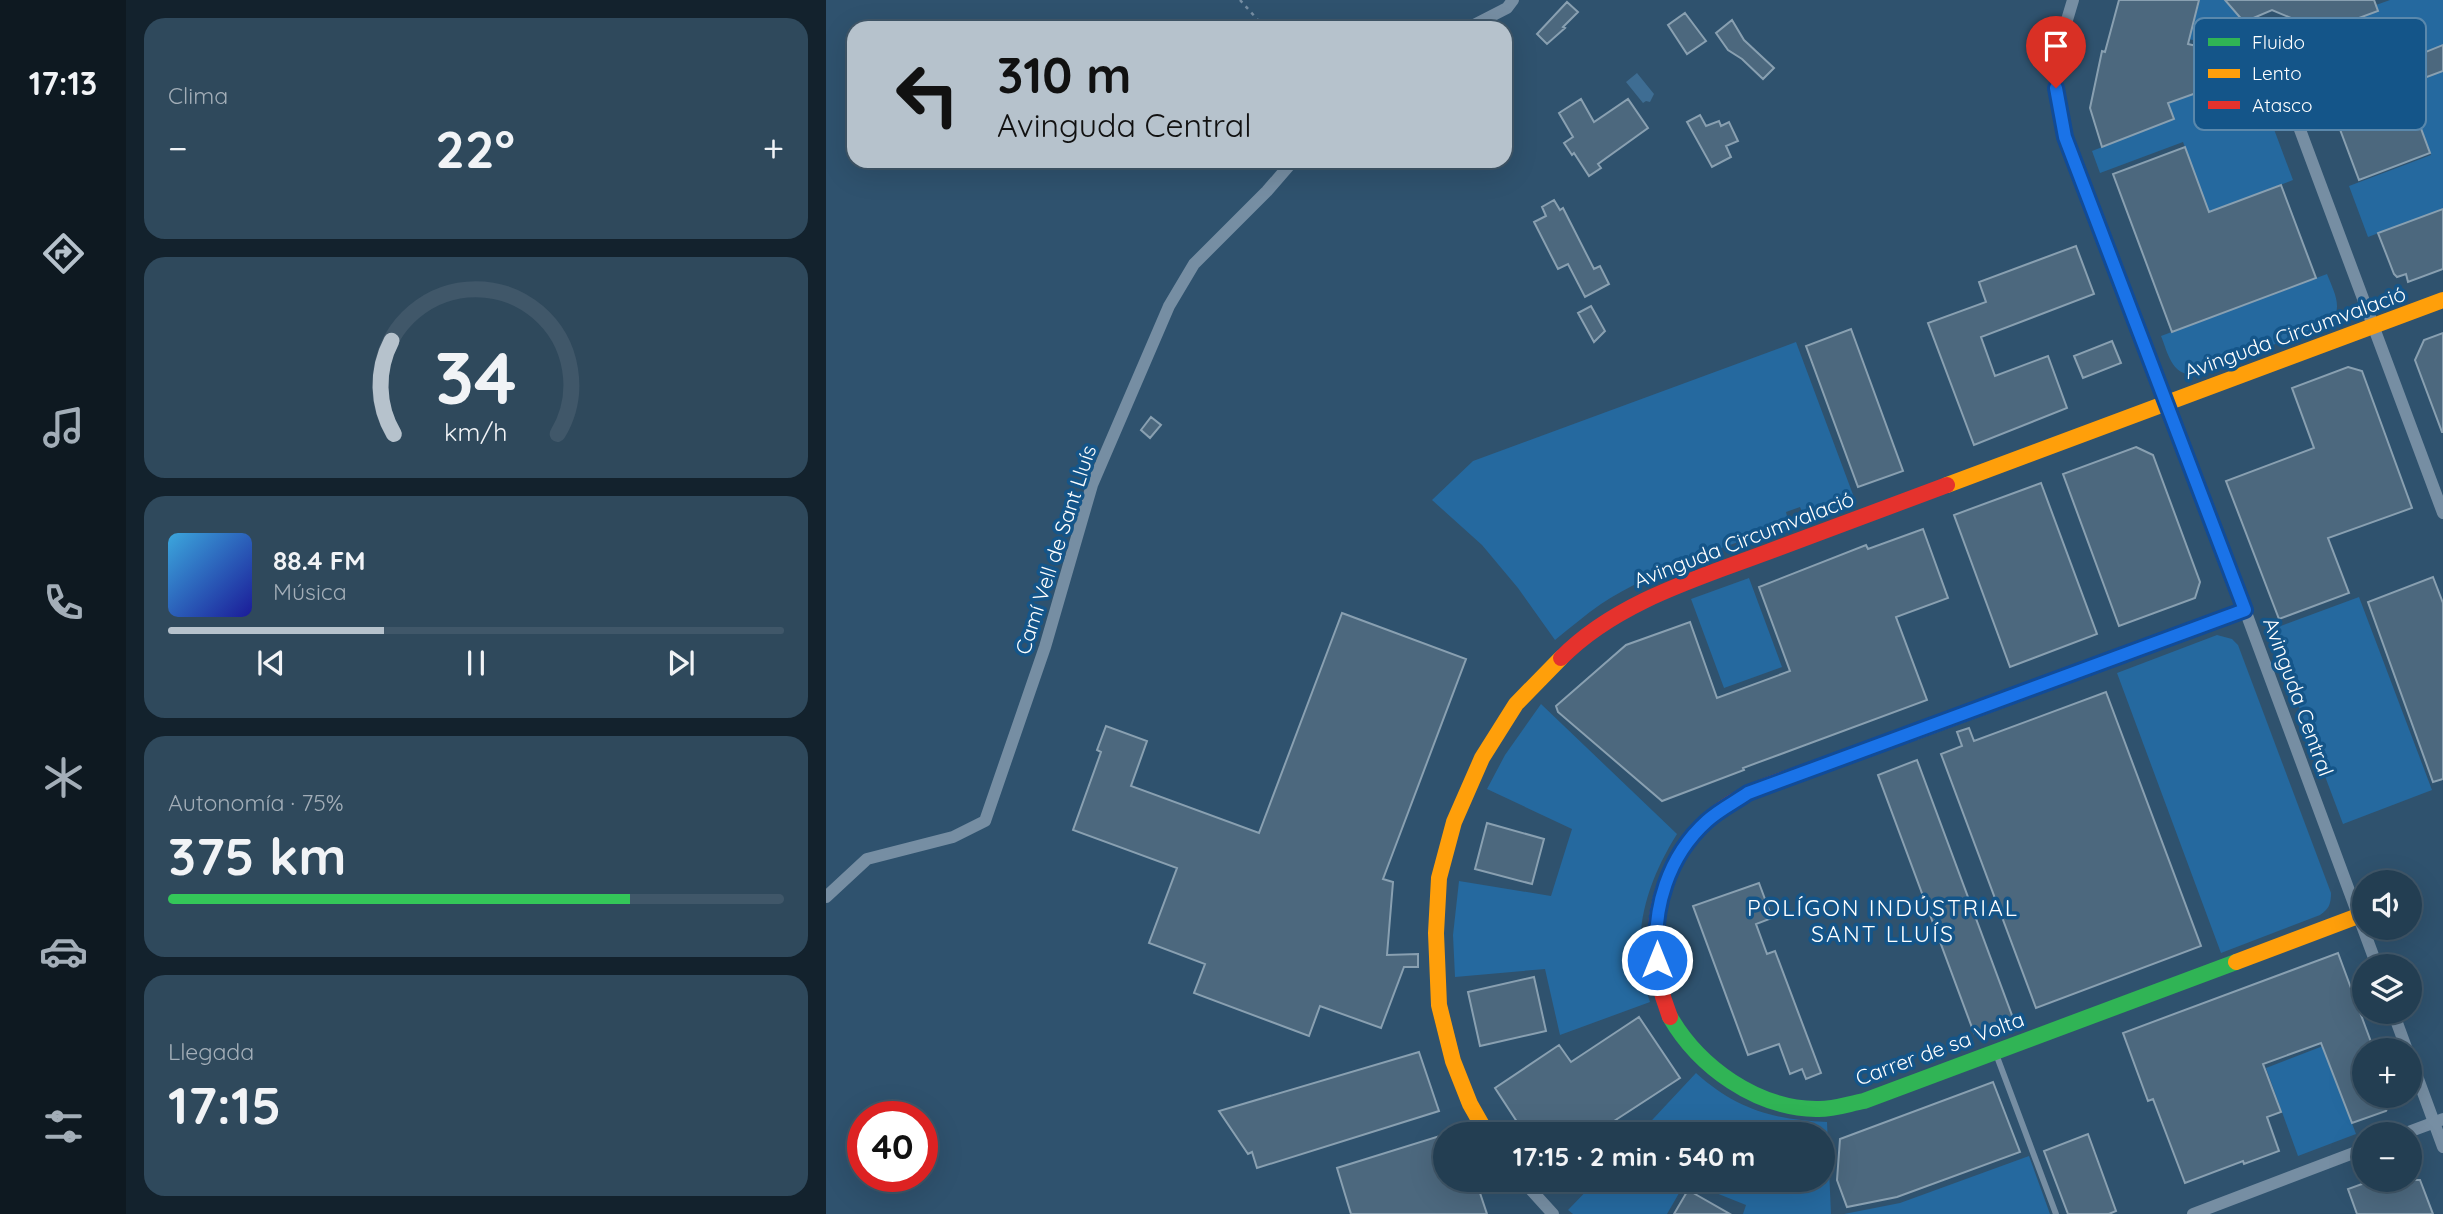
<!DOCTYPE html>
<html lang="es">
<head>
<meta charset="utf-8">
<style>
  body { margin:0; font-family:Quicksand,sans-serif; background:#2f495c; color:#f1f3f6; height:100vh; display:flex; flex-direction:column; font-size:26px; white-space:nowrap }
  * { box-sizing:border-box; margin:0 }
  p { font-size:23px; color:#a3aeb8 }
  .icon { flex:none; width:38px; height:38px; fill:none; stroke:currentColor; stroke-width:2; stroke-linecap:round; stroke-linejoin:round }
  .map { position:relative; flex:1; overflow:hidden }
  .panel { display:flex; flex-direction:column; gap:18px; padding:18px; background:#13222d; width:700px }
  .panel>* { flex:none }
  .guide { position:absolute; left:21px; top:21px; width:665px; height:147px; border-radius:21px; box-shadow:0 7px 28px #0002,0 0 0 2px #405769; background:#b6c2cc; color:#111; overflow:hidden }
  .controls { position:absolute; left:1526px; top:870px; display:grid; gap:14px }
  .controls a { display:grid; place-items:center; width:70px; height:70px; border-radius:50%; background:#233e52; box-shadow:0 7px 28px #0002,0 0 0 2px #405769; font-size:35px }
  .speed { position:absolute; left:21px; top:1101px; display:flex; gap:14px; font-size:35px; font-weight:700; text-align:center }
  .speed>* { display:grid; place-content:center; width:91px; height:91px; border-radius:50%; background:#233e52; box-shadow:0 7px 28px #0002,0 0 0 2px #405769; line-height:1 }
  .speed .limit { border:10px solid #d22; background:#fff; color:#111 }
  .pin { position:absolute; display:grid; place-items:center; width:60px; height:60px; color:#fff; margin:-72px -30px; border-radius:50% 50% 50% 0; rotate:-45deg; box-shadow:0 0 7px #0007 }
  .pin .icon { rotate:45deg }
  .me { position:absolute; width:77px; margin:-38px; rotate:0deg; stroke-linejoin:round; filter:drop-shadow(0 0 5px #0008) }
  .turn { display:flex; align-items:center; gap:24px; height:147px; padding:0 35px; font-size:32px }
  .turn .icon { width:91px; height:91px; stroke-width:2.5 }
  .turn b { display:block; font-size:49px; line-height:60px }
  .big { font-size:52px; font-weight:700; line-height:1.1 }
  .panel .card { flex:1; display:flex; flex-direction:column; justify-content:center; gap:10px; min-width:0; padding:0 24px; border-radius:21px; background:#2f495c }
  .panel .dial { align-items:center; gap:0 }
  .dial svg { height:182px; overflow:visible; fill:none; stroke:#405769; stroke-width:7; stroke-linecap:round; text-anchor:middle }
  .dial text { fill:#f1f3f6; stroke:none }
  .song { display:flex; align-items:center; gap:21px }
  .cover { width:84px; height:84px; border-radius:10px; background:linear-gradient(135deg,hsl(200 70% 55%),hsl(240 70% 35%)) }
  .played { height:7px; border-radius:4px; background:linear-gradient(90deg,#b6c2cc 35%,#405769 35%) }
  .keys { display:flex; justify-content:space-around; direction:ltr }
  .heat { display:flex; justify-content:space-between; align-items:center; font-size:38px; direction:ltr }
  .charge { height:10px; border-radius:5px; background:linear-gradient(90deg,#34c759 75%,#405769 0) }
  .trip { position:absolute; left:607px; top:1122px; width:402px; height:70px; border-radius:35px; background:#233e52; box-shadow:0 7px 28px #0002,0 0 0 2px #405769; font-weight:700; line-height:70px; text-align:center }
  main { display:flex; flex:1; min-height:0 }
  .tab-bar { display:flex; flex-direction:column; width:126px; justify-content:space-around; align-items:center; background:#0e1921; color:#a3aeb8 }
  .tab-bar .icon { width:49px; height:49px }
  .tab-bar .current { color:#b6c2cc }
  .tab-bar b { font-size:32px; color:#f1f3f6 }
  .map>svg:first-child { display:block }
  .green { fill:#25699f }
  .water { fill:#3e6d93 }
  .building { fill:#4c687e; stroke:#89a0b1; stroke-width:2 }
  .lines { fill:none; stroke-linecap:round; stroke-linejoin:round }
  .path { stroke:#768ea3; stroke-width:2.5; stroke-dasharray:3.5 5; stroke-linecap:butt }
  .lane { stroke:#768ea3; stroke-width:6 }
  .street { stroke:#768ea3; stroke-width:12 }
  .fast { stroke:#30b455; stroke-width:16 }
  .slow { stroke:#ff9f0a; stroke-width:16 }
  .jam { stroke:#e5322d; stroke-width:16 }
  .route-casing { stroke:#114b97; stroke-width:18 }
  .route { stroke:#1a73e8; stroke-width:12 }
  .labels { text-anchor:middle; stroke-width:7; stroke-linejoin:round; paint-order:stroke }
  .street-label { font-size:21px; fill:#fff; stroke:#145589 }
  .neighbourhood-label { font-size:23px; letter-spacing:2px; fill:#fff; stroke:#145589 }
  .key { fill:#145589; stroke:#5a88ac; stroke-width:2 }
  .key-label { font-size:19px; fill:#fff }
</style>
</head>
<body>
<main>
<nav class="tab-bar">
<b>17:13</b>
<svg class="icon current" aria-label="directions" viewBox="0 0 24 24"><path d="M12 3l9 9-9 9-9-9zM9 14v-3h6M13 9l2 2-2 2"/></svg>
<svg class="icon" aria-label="music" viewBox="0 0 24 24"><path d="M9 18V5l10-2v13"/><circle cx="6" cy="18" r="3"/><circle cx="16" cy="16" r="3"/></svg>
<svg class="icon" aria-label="phone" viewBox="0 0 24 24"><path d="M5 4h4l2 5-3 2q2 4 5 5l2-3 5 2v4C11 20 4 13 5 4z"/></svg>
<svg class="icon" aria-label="climate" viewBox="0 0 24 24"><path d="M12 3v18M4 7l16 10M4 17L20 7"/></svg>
<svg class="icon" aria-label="car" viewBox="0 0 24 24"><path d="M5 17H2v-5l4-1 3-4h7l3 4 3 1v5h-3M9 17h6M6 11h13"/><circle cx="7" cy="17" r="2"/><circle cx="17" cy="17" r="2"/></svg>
<svg class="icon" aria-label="filters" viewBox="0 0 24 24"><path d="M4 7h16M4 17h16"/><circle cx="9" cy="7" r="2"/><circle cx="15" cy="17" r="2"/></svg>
</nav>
<section class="panel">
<div class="card"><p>Clima</p>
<div class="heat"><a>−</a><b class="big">22°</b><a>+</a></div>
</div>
<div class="card dial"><svg viewBox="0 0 100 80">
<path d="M14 69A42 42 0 1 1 86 69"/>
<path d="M14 69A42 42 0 0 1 13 28" stroke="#b6c2cc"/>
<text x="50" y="56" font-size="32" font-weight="700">34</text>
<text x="50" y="72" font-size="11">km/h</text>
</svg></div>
<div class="card">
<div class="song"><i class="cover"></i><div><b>88.4 FM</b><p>Música</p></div></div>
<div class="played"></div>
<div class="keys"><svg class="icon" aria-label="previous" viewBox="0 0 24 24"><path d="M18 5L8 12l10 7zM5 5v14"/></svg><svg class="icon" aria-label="pause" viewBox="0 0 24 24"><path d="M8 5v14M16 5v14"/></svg><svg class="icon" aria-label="next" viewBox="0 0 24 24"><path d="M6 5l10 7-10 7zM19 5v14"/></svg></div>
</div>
<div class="card"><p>Autonomía · 75%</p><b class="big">375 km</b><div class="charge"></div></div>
<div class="card"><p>Llegada</p><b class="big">17:15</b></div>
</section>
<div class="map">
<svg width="1617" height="1214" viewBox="0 0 1617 1214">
  <rect width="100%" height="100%" fill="#2f526e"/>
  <path class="green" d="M 1374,0 L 1399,0 L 1428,34 L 1422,43 L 1421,55 L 1363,39 Z
    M 1564,0 L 1617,0 L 1617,45 L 1487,93 L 1468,42 L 1552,11 L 1550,5 Z
    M 1617,71 L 1617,209 L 1542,237 L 1523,186 L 1605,155 L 1580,85 Z
    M 1427,73 L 1467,180 L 1383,212 L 1357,142 L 1274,173 L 1266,151 L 1348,119 L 1342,103 Z
    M 1501,274 C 1508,292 1520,312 1500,325 L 1367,375 C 1345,374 1342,353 1335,336 Z
    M 970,342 L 1029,500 L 979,518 L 974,507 L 960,512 L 963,524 C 900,547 832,567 775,604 C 759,615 744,628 729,640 L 692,588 L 656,545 L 606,500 L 647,461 Z
    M 923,578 L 956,667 L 898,688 L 865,599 Z
    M 1533,597 L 1606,790 L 1517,824 L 1444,630 Z
    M 1391,635 L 1406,639 L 1412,645 L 1505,893 C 1505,904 1503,909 1494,915 L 1395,953 L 1291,673 Z
    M 715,704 L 851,834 C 818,887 803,941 824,1002 L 734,1035 L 719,969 L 629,977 L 627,935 L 633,881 L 725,896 L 746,829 L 661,789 L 679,755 Z
    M 1497,1046 L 1530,1134 L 1472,1156 L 1440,1068 Z
    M 870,1073 C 910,1109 948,1120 1001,1122 L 1005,1214 L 917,1214 L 920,1205 L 860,1181 L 841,1214 L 747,1214 L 742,1210 L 771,1180 L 998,1180 L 998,1134 L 813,1134 Z
    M 1203,1156 L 1224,1214 L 1018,1214 L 1074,1203 Z"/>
  <path class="water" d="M 811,73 L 828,94 L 824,102 L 820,101 L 817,103 L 800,82 Z"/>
  <path class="building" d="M 1293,0 L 1373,0 L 1362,44 L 1409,55 L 1415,77 L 1342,103 L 1348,119 L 1276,147 L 1264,108 L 1276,51 L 1279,52 Z
    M 1399,0 L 1548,0 L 1552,11 L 1479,38 L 1472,21 L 1446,10 L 1418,22 Z
    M 741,2 L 752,12 L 737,27 L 739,28 L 721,44 L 711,34 Z
    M 859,13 L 880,41 L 861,54 L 842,25 Z
    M 906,20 L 918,40 L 948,68 L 937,79 L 916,59 L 902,50 L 890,33 Z
    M 1617,45 L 1617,71 L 1579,85 L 1604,153 L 1533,180 L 1500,92 Z
    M 755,99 L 768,122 L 802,99 L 822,128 L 772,164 L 775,168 L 763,176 L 748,153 L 746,155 L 738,143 L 747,137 L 733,113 Z
    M 874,115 L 880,126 L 893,121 L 895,126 L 903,122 L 912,141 L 900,146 L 905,157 L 886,167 L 861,122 Z
    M 1359,147 L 1383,212 L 1455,185 L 1490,278 L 1346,332 L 1287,174 Z
    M 728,200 L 734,210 L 737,208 L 768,269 L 774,266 L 783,284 L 759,297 L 742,264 L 732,269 L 708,222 L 720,216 L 716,207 Z
    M 1617,209 L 1617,269 L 1582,282 L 1580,274 L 1571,277 L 1568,274 L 1552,233 Z
    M 1250,246 L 1268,294 L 1155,337 L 1169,376 L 1222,356 L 1241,408 L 1148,445 L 1102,323 L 1160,302 L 1153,282 Z
    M 765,306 L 779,331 L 768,342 L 752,313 Z
    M 1025,329 L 1077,471 L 1032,487 L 980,346 Z
    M 1617,333 L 1617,432 L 1616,432 L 1589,360 L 1598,340 Z
    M 1286,341 L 1295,363 L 1257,378 L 1248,356 Z
    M 1522,367 L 1536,371 L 1586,508 L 1502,538 L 1523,593 L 1453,619 L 1400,481 L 1488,448 L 1466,388 Z
    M 325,417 L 335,425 L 324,438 L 315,430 Z
    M 1310,447 L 1327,455 L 1374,582 L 1369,598 L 1293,626 L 1237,474 Z
    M 1215,483 L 1271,634 L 1184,667 L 1128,515 Z
    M 1097,529 L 1122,598 L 1070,617 L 1101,700 L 917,768 L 918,770 L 836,801 L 732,712 L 730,706 L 800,645 L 864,622 L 891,698 L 964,671 L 933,587 L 1040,545 L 1042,549 Z
    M 1607,577 L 1617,603 L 1617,779 L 1607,782 L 1542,602 Z
    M 516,613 L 640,659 L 557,879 L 567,882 L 561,955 L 592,954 L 592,967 L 578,967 L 555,1028 L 494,1006 L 483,1036 L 368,993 L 379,964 L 323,943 L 351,868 L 247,830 L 275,752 L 271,750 L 280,726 L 321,741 L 305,786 L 433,833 Z
    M 1280,692 L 1375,946 L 1210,1008 L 1115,754 L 1136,746 L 1131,732 L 1143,728 L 1148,741 Z
    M 1091,760 L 1187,1018 L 1148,1033 L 1052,775 Z
    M 661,823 L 718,839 L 706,884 L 649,869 Z
    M 933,883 L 946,918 L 930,924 L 941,954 L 949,951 L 995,1073 L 980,1079 L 976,1069 L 964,1074 L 953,1044 L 922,1055 L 867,906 Z
    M 1512,953 L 1548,1050 L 1538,1050 L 1538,1096 L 1567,1096 L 1560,1111 L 1526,1123 L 1495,1043 L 1437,1064 L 1455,1112 L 1441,1117 L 1453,1151 L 1418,1164 L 1417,1161 L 1359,1183 L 1327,1099 L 1322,1101 L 1297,1033 Z
    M 708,977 L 720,1031 L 654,1046 L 642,992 Z
    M 813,1017 L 854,1078 L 785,1123 L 792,1134 L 699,1134 L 669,1088 L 733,1045 L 745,1062 Z
    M 593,1052 L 613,1111 L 431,1168 L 426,1152 L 422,1154 L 393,1111 Z
    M 1167,1082 L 1194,1152 L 1071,1197 L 1021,1207 L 1011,1180 L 1014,1139 Z
    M 620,1134 L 620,1180 L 644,1180 L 648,1192 L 653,1190 L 661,1214 L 525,1214 L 511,1168 Z
    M 1262,1134 L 1290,1211 L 1283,1214 L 1242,1214 L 1218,1151 Z
    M 1547,1180 L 1594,1180 L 1607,1214 L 1531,1214 L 1522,1189 Z
    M 862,1190 L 904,1214 L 848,1214 Z"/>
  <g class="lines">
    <path class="path" d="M 414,0 L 439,28"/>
    <path class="lane" d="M 1170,1054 L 1230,1214"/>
    <path class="street" d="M 1247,0 L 1238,30 L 1230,88 L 1239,137 L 1419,610 L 1551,966
      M 642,28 L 681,8 L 687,0
      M 1445,52 L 1617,513
      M 0,897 L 41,859 L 127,837 L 159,821 L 219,647 L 266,485 L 343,306 L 368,264 L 441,191 L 467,161
      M 1567,1012 L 1581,1050
      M 1584,1057 L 1617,1147
      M 1577,1134 L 1617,1119
      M 696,1180 L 727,1214
      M 1367,1214 L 1538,1149"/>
    <path class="fast" d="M 844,1017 C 873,1067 930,1108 990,1109 C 1006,1110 1022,1104 1038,1101 L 1410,962"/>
    <path class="slow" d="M 1121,485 L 1617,300
      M 1089,732 L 1419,610
      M 1410,962 L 1532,916
      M 661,1134 L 644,1104 L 627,1061 L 613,1005 L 610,933 L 613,878 L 628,822 L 656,758 L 690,704 L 735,658"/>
    <path class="jam" d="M 735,658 C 789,603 869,579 939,553 C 1000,530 1060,508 1121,485
      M 844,1017 C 830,982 825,944 833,906 C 844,856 876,815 923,793 C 943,783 967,776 988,769 C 1022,756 1055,744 1089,732"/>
  </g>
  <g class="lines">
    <defs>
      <path id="route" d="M 831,960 C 826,909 842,856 881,821 C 893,810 909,802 922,793 L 1419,610 L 1239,137 L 1230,88"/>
    </defs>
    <use href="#route" class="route-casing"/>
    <use href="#route" class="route"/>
  </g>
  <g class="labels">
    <g class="street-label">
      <text transform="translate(1469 333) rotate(-20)" y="7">Avinguda Circumvalació</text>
      <text transform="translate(918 540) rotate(-21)" y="7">Avinguda Circumvalació</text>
      <text transform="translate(230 550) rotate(-72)" y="7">Camí Vell de Sant Lluís</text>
      <text transform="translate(1472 697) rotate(70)" y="7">Avinguda Central</text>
      <text transform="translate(1114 1049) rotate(-20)" y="7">Carrer de sa Volta</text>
    </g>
    <g class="neighbourhood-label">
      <text x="1057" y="916">POLÍGON INDÚSTRIAL<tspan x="1057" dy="26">SANT LLUÍS</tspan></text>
    </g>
  </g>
  <rect x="1368" y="18" width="232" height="112" rx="10" class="key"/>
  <rect x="1382" y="38" width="32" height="8" fill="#30b455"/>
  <rect x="1382" y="69" width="32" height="9" fill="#ff9f0a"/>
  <rect x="1382" y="101" width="32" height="8" fill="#e5322d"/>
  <g class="key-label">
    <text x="1426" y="49">Fluido</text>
    <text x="1426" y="80">Lento</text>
    <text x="1426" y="112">Atasco</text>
  </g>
</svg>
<div class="controls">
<a><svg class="icon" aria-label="sound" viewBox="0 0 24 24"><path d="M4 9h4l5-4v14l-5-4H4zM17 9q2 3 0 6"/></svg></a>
<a><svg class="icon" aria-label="layers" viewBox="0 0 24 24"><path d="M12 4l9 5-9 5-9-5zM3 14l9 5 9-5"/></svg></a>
<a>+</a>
<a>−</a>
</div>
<div class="speed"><div class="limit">40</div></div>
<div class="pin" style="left:1230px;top:88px;background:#d93025"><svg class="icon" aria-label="arrive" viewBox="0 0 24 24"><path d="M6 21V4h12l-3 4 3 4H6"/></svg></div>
<svg class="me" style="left:831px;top:960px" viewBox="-20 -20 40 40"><circle r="17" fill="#1a73e8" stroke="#fff" stroke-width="3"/><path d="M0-11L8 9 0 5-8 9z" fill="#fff"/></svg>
<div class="trip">17:15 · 2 min · 540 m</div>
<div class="guide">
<div class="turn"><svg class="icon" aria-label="left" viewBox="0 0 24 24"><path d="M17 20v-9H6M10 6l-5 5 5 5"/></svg><div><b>310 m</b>Avinguda Central</div></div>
</div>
</div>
</main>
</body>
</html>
